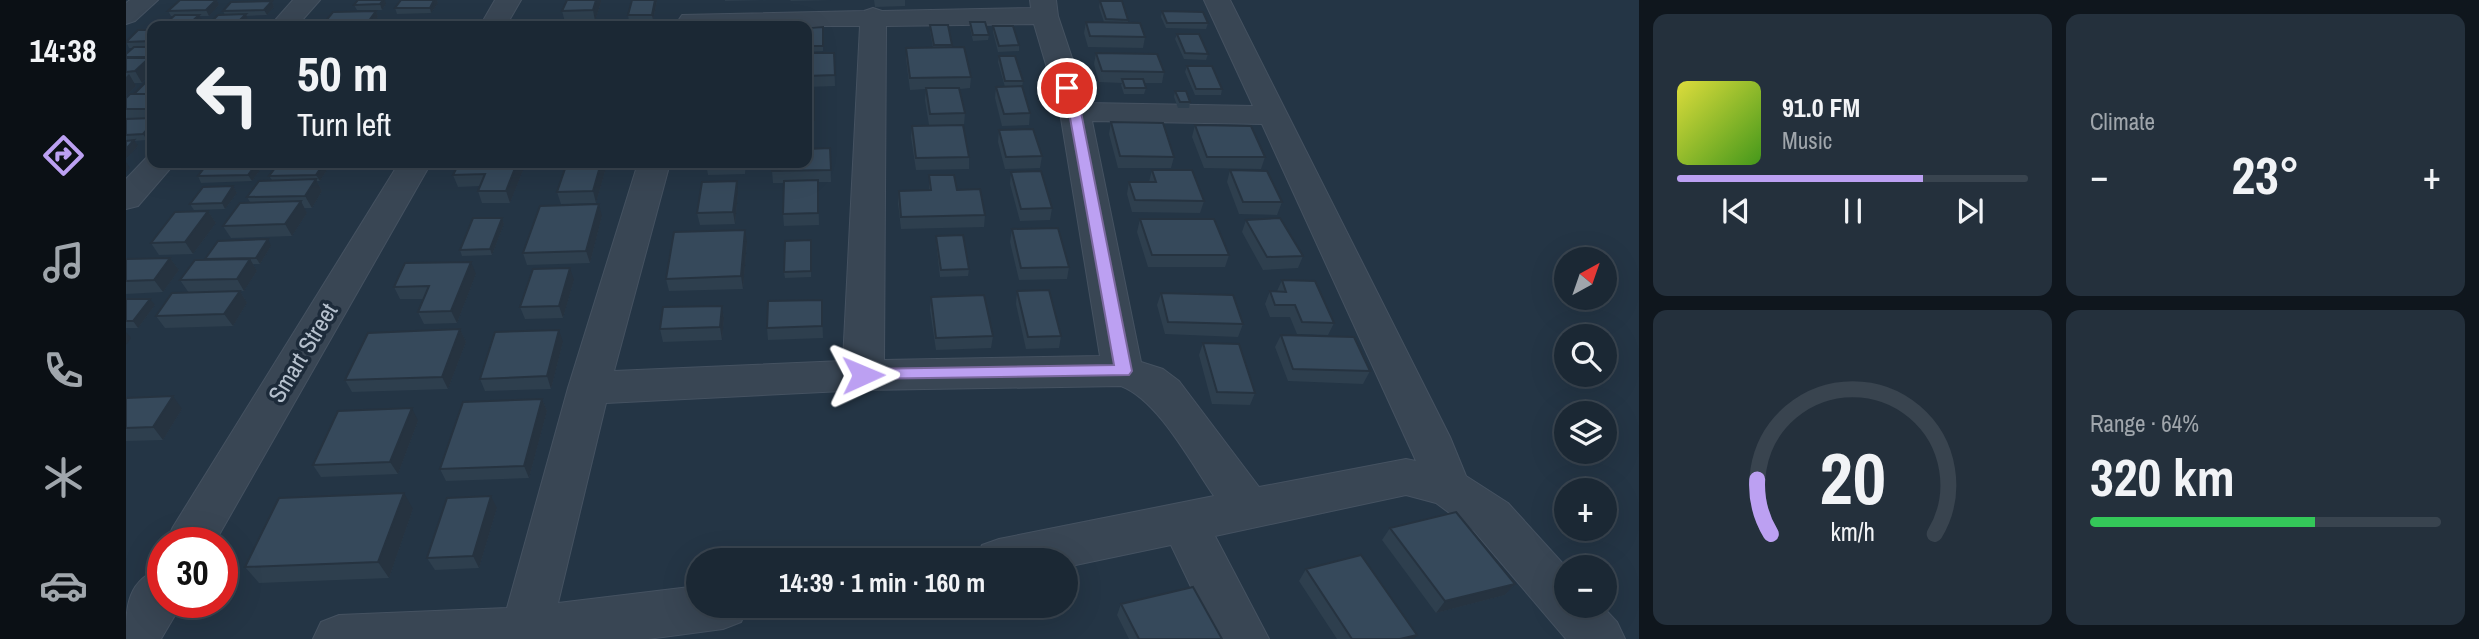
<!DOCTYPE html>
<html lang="en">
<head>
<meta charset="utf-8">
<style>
  body { margin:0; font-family:"Archivo Narrow",sans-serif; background:#24303c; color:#f1f3f6; height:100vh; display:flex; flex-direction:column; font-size:26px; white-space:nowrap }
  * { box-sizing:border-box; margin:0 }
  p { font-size:23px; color:#a0a6ac }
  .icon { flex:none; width:38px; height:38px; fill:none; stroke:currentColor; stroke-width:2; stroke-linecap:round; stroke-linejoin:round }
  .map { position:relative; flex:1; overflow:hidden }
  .sheet { display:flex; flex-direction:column; gap:14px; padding:14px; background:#0f161d; width:840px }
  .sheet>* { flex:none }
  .guide { position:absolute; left:21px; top:21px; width:665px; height:147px; border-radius:14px; box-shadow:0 7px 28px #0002,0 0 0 2px #39444f; background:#1b2834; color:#f1f3f6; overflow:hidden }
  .needle { width:46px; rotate:40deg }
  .fabs { position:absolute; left:1428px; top:247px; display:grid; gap:14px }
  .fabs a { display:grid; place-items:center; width:63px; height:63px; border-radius:50%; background:#1b2834; box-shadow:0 7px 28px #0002,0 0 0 2px #39444f; font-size:35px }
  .speed { position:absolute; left:21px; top:527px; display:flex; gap:14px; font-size:35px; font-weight:700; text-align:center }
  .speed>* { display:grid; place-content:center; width:91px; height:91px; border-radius:50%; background:#1b2834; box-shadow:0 7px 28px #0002,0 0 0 2px #39444f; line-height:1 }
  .speed .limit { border:10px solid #d22; background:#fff; color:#111 }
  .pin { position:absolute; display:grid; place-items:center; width:60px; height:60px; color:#fff; margin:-30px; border:4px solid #fff; border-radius:50%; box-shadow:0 2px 7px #0007 }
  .me { position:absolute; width:77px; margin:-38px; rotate:89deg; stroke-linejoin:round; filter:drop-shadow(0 0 5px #0008) }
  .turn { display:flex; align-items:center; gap:24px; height:147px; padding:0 35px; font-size:32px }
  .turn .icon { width:91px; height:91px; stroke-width:2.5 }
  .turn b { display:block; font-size:49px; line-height:60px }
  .big { font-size:52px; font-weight:700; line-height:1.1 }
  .sheet .card { flex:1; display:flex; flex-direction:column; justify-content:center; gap:10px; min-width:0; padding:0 24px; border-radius:14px; background:#24303c }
  .sheet .dial { align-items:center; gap:0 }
  .dial svg { height:182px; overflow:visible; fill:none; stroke:#39444f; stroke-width:7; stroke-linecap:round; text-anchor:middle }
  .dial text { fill:#f1f3f6; stroke:none }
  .song { display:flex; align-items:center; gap:21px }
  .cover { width:84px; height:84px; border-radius:10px; background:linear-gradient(135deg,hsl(60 70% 55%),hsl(100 70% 35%)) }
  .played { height:7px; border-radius:4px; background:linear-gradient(90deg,#bca0f2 70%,#39444f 70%) }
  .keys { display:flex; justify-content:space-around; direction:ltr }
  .heat { display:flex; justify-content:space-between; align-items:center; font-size:38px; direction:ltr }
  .charge { height:10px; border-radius:5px; background:linear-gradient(90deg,#34c759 64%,#39444f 0) }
  .sheet .tiles { flex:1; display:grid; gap:14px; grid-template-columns:repeat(2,1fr) }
  .trip { position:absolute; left:560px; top:548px; width:392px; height:70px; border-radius:35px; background:#1b2834; box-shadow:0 7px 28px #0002,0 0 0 2px #39444f; font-weight:700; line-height:70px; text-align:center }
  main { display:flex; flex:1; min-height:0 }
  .dock { display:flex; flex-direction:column; width:126px; justify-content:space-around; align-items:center; background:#0b1015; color:#a0a6ac }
  .dock .icon { width:49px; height:49px }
  .dock .selected { color:#bca0f2 }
  .dock b { font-size:32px; color:#f1f3f6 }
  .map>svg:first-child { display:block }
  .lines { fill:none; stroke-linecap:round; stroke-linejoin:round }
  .minor-casing { stroke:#455261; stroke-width:2 }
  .minor { fill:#394654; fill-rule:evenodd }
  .wall { fill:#2e3f4e }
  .shaded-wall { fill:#263340 }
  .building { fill:#36495b; stroke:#263340; stroke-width:2 }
  .route { fill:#bca0f2; stroke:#7a689d; stroke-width:2 }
  .labels { text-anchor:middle; stroke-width:7; stroke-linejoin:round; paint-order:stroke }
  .street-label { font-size:24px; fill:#b6c1ce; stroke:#1d2b3a }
</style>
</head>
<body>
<main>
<nav class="dock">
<b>14:38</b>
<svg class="icon selected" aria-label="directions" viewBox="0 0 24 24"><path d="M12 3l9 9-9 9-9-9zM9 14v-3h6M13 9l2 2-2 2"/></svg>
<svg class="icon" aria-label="music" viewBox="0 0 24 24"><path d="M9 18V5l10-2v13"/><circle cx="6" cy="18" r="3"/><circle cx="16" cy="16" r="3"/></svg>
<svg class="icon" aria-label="phone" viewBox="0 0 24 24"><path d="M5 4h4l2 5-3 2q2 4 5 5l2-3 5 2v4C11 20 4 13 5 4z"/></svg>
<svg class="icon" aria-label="climate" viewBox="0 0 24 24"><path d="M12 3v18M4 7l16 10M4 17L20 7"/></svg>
<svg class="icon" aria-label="car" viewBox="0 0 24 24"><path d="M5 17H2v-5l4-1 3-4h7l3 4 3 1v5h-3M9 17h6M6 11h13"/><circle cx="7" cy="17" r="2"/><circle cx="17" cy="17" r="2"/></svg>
</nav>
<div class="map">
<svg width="1513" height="639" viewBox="0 0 1513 639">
  <rect width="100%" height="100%" fill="#243545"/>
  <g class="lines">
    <defs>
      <path id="minor" d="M 4,0 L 32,0 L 9,21 L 0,24 L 0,3 Z
        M 167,0 L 194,0 L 171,26 L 144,26 Z
        M 369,0 L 395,0 L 380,26 L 354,26 Z
        M 904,0 L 930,0 L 932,16 L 961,103 L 1127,106 L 1078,0 L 1104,0 L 1324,437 L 1340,476 L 1382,503 L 1440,567 L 1440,606 L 1476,606 L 1491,622 L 1499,639 L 1440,639 L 1348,531 L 1310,503 L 1280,495 L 1089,536 L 1143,639 L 1090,639 L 1045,545 L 940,567 L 940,560 L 849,560 L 856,545 L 873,539 L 1088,496 C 1065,463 1032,400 995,386 L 737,390 L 480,403 L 432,603 L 572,586 L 572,606 L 622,606 L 615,622 L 597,629 L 522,639 L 187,639 L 195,622 L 213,615 L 381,608 L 442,388 L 512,163 L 544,163 L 488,371 L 717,361 L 734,26 L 556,26 L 552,21 L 556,15 L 738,11 L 747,8 L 756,11 L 905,8 ZM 908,24 L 934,112 L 974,356 L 758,360 L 760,26 ZM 966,121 L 1136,124 L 1290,461 L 1280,459 L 1133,487 L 1053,381 L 1037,369 L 1015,362 Z
        M 26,155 L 26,163 L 49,163 L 12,206 L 0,209 L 0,179 L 22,156 Z
        M 273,163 L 305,163 L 89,542 L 40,542 L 47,527 Z
        M 37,567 L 37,602 L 56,602 L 55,605 L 35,639 L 0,639 C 0,605 1,580 37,567 Z"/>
    </defs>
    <use href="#minor" class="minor-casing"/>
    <use href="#minor" class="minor"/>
  </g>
  <path class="wall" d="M 54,0 L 91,0 L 93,5 L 83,16 L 73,16 L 76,20 L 70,26 L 41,26 L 39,24 L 48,16 L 45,16 L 42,11 Z
    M 275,0 L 311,0 L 312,3 L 305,13 L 271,14 L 269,8 Z
    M 599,0 L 643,0 L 599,1 Z
    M 664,0 L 706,0 L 665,1 Z
    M 748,0 L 779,0 L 779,6 L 749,7 Z
    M 146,1 L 148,7 L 141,15 L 120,16 L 122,20 L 116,26 L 83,26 L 82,25 L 99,15 L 97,11 Z
    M 531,1 L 527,20 L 503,21 L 502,15 Z
    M 974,1 L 1002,20 L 1002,23 L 1019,37 L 1017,48 L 962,47 L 958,33 L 960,22 L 978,22 L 973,7 Z
    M 475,2 L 469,21 L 461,21 L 462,26 L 423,26 L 439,22 L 436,11 Z
    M 260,4 L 256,10 L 231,10 L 228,5 Z
    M 250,11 L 252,17 L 246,26 L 199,26 L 198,23 Z
    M 1036,11 L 1082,23 L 1080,29 L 1040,28 L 1035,17 Z
    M 844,22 L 863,35 L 862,40 L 847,41 L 844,28 Z
    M 804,25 L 826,45 L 826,47 L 845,77 L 844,88 L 834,89 L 839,113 L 838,125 L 837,125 L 843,157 L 843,169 L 790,170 L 785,137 L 786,126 L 803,125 L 799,100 L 800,89 L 784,90 L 780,59 L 780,48 L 807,48 L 804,31 Z
    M 867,26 L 893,45 L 893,51 L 872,52 L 867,32 Z
    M 697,27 L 697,51 L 681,52 L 681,28 Z
    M 26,30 L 26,72 L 16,83 L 8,83 L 10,86 L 0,96 L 0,54 L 7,48 L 3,48 L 0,41 Z
    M 1051,34 L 1082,54 L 1080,60 L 1058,59 L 1049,39 Z
    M 681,53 L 708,53 L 709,86 L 681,87 Z
    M 970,53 L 1038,72 L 1036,83 L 1018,83 L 1020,88 L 1018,94 L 998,94 L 995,85 L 996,83 L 973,82 L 968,64 Z
    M 873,56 L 897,81 L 896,87 L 904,113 L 903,125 L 876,126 L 869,98 L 870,87 L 879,87 L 872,62 Z
    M 1061,66 L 1096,89 L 1095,95 L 1069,95 L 1059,72 Z
    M 26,80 L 26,135 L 21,140 L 8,141 L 12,146 L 0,159 L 0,98 L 8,94 Z
    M 681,91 L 688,103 L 688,132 L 681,132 Z
    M 1049,91 L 1064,102 L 1063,108 L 1052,108 L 1048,97 Z
    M 985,122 L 1048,157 L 1045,168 L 992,168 L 983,134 Z
    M 1069,125 L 1139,157 L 1135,169 L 1078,168 L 1066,137 Z
    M 873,130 L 916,156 L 914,168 L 879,169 L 872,142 Z
    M 704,148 L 705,182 L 692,182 L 693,225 L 658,226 L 657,214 L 658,183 L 647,183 L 646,171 Z
    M 82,163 L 134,163 L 136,167 L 126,181 L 75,183 L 72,176 Z
    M 580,163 L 620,163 L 619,174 L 582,175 Z
    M 204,165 L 194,181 L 191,181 L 196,191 L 186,208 L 178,208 L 181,213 L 166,236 L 105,238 L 97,226 L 124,202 L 121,197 L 146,180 L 143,176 Z
    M 398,168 L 384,203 L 356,203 L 352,191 L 354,186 L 332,187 L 327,175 Z
    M 480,168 L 470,203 L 435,204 L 431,192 Z
    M 1026,170 L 1078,201 L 1074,213 L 1006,212 L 1001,194 L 1003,182 L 1023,182 Z
    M 1104,170 L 1156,202 L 1151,215 L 1113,214 L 1101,182 Z
    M 885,172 L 926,208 L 924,220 L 894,221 L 884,184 Z
    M 803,175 L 831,190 L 859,215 L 858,227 L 775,229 L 772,203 L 773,191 L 803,190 Z
    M 107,186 L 111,193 L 99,209 L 68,210 L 64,204 Z
    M 612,193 L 609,224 L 574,225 L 571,213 Z
    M 82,211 L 90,223 L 67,254 L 33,255 L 25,243 Z
    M 476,216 L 464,263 L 401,265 L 397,253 Z
    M 376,218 L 378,224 L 366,255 L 336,256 L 334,250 Z
    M 1014,219 L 1103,255 L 1099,267 L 1022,267 L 1011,232 Z
    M 1120,220 L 1177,256 L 1172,268 L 1137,270 L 1116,232 Z
    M 886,229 L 943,267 L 941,279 L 893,280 L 884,242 Z
    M 810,236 L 843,269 L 842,276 L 814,277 L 810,242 Z
    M 621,242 L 617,289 L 543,291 L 540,279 Z
    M 145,246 L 134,264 L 127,264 L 131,271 L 118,291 L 114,291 L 121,303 L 107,326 L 39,328 L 30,316 L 63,293 L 54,280 L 79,260 Z
    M 685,246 L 685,277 L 659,278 L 658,272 Z
    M 44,258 L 53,270 L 37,292 L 0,294 L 0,259 Z
    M 350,274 L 331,323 L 298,324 L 292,312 L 297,299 L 274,299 L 268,287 Z
    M 448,280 L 437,318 L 399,319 L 394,307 Z
    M 1156,280 L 1208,323 L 1202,335 L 1171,334 L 1164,317 L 1144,317 L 1139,304 L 1144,291 L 1151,291 Z
    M 891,291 L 935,336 L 933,348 L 900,349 L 890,304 Z
    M 1035,293 L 1117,324 L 1112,337 L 1039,334 L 1031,305 Z
    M 805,297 L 867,336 L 865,348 L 810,350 L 804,310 Z
    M 0,299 L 29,305 L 12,328 L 0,328 Z
    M 596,306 L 598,318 L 596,340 L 537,342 L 534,329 Z
    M 696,312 L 697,338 L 642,340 L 641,328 Z
    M 334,329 L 340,342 L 322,389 L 226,392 L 219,380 Z
    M 1155,335 L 1244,371 L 1237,384 L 1162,381 L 1149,347 Z
    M 437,342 L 425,389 L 359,391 L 354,379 Z
    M 1077,343 L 1129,393 L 1124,405 L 1086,404 L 1073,355 Z
    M 0,398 L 56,409 L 37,440 L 0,441 Z
    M 416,399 L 421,411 L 403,478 L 320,481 L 314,469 Z
    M 292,421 L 272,474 L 195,477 L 187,465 Z
    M 371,508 L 353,568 L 309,570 L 301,558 Z
    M 287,509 L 263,578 L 133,583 L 119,567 Z
    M 1264,528 L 1389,584 L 1379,595 L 1310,613 L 1256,540 Z
    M 1180,569 L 1288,639 L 1211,639 L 1173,581 Z
    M 995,604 L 1096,639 L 1003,639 L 991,615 Z"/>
  <path class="shaded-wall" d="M 90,0 L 91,0 L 93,5 L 83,16 L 80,10 Z
    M 257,0 L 259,0 L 260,4 L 256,10 L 254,4 Z
    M 308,0 L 311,0 L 312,3 L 305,13 L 304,8 Z
    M 470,0 L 475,0 L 475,2 L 469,21 L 467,10 Z
    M 529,0 L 531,0 L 531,1 L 527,20 L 526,15 Z
    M 146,1 L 148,7 L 141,15 L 138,10 Z
    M 250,11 L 252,17 L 246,26 L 244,26 L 242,22 Z
    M 120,14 L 122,20 L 116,26 L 111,26 L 110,24 Z
    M 73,15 L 76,20 L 70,26 L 65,26 L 63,24 Z
    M 23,58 L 26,63 L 26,72 L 16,83 L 9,71 Z
    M 3,74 L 10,86 L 0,96 L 0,77 Z
    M 26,124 L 26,135 L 21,140 L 17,134 Z
    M 8,140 L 12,146 L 0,159 L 0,149 Z
    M 0,162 L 4,168 L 0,172 Z
    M 131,163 L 134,163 L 136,167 L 126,181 L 122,175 Z
    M 198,163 L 203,163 L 204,165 L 194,181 L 190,175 Z
    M 391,163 L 396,163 L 398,168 L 384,203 L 380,191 Z
    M 475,163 L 479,163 L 480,168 L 470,203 L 467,191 Z
    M 190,179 L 196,191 L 186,208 L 179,196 Z
    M 611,181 L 612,193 L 609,224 L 607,212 Z
    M 107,186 L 111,193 L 99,209 L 96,203 Z
    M 175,201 L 181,213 L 166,236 L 159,224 Z
    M 473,204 L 476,216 L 464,263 L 460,251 Z
    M 82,211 L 90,223 L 67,254 L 59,242 Z
    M 376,218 L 378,224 L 366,255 L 364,249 Z
    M 619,230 L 621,242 L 617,289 L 615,276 Z
    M 142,239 L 145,246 L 134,264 L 130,258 Z
    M 44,258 L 53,270 L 37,292 L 28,280 Z
    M 124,259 L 131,271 L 118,291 L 111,279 Z
    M 345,262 L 350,274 L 331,323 L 325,311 Z
    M 444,268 L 448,280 L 437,318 L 433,306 Z
    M 114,291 L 121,303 L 107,326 L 98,314 Z
    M 24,299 L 29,305 L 12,328 L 7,321 Z
    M 596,306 L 598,318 L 596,340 L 594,327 Z
    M 334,329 L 340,342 L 322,389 L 316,377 Z
    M 433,330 L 437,342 L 425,389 L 421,376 Z
    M 0,332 L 5,338 L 0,345 Z
    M 47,396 L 56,409 L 37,440 L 27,427 Z
    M 416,399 L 421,411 L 403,478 L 398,466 Z
    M 286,408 L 292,421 L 272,474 L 264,462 Z
    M 278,493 L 287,509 L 263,578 L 252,562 Z
    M 365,496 L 371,508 L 353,568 L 347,556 Z
    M 1389,584 L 1379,595 L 1310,613 L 1319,601 Z
    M 1291,635 L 1288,639 L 1274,639 Z"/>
  <path class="building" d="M 54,0 L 90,0 L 80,10 L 42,11 Z
    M 232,0 L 257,0 L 254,4 L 228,5 Z
    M 275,0 L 308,0 L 304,8 L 269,8 Z
    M 441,0 L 470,0 L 467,10 L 436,11 Z
    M 506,0 L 529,0 L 526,15 L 502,15 Z
    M 146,1 L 138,10 L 97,11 L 105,2 Z
    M 974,1 L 996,1 L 1002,20 L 980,19 Z
    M 250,11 L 242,22 L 198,23 L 207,12 Z
    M 1036,11 L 1077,12 L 1082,23 L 1041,23 Z
    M 120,14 L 110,24 L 82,25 L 92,15 Z
    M 49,15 L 73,15 L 63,24 L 39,24 Z
    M 461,21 L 459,26 L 423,26 L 425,22 Z
    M 638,21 L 638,26 L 608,26 L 609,22 Z
    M 844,22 L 859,22 L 863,35 L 847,35 Z
    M 960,22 L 1014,23 L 1019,37 L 964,36 Z
    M 301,25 L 300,26 L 254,26 Z
    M 497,25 L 522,25 L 522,26 L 497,26 Z
    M 804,25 L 822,25 L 826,45 L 808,45 Z
    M 867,26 L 887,26 L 893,45 L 873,46 Z
    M 697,27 L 697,46 L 681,46 L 681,28 Z
    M 12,30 L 26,30 L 26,41 L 0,42 Z
    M 1051,34 L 1073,34 L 1082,54 L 1059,53 Z
    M 8,47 L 26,47 L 26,57 L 0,57 L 0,54 Z
    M 838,47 L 845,77 L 784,78 L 780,48 Z
    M 681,53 L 708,53 L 709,75 L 681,76 Z
    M 970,53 L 1031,54 L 1038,72 L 976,71 Z
    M 873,56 L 889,56 L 897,81 L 879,81 Z
    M 0,58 L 23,58 L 9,71 L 0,72 Z
    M 1061,66 L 1086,66 L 1096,89 L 1070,89 Z
    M 996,79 L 1017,79 L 1020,88 L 999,88 Z
    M 22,80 L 26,80 L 26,94 L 8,94 Z
    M 896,86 L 904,113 L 878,114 L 870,87 Z
    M 800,88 L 833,88 L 839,113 L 804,114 Z
    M 681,91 L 688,91 L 688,120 L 681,120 Z
    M 1049,91 L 1060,91 L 1064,102 L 1054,102 Z
    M 4,94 L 26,94 L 26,109 L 0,109 L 0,98 Z
    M 26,118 L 26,124 L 17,134 L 0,135 L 0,119 Z
    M 985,122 L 1037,123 L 1048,157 L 994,156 Z
    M 837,125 L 843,157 L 790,158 L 786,126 Z
    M 1069,125 L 1125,126 L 1139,157 L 1081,157 Z
    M 907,129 L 916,156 L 880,157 L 873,130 Z
    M 8,140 L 0,149 L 0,141 Z
    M 704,148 L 705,170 L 646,171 L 646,163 L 681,163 L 681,149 Z
    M 82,163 L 131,163 L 122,175 L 72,176 Z
    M 153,163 L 198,163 L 190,175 L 143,176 Z
    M 333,163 L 391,163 L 380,191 L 352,191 L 359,174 L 327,175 Z
    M 441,163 L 475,163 L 467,191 L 431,192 Z
    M 1026,170 L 1066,170 L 1078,201 L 1009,200 L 1003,182 L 1030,182 Z
    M 1104,170 L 1141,171 L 1156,202 L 1117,202 Z
    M 915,171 L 926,208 L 895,209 L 885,172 Z
    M 803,175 L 828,175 L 831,190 L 854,189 L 859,215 L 775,217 L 773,191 L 805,190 Z
    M 190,179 L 179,196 L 121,197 L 133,181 Z
    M 692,180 L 692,213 L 657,214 L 658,181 Z
    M 611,181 L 607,212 L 571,213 L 576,182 Z
    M 107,186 L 96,203 L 64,204 L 77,187 Z
    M 175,201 L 159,224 L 97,226 L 114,203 Z
    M 473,204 L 460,251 L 397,253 L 414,206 Z
    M 82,211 L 59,242 L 25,243 L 49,212 Z
    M 347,218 L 376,218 L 364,249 L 334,250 Z
    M 1154,218 L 1177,256 L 1141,257 L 1120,220 Z
    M 1014,219 L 1088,219 L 1103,255 L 1026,255 Z
    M 932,228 L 943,267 L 895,268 L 886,229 Z
    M 619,230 L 615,276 L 540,279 L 548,232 Z
    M 837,235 L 843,269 L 815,270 L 810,236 Z
    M 142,239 L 130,258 L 79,259 L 92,241 Z
    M 685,240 L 685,271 L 658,272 L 659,241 Z
    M 44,258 L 28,280 L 0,281 L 0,259 Z
    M 124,259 L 111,279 L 54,280 L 69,260 Z
    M 345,262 L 325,311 L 292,312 L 303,286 L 268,287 L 279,263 Z
    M 444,268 L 433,306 L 394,307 L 407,269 Z
    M 1156,280 L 1189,281 L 1208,323 L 1176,322 L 1169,305 L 1149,305 L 1144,291 L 1160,292 Z
    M 923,290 L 935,336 L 902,337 L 891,291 Z
    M 114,291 L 98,314 L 30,316 L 46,293 Z
    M 1035,293 L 1107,295 L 1117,324 L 1042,322 Z
    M 858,295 L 867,336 L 810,338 L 805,297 Z
    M 0,299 L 24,299 L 7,321 L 0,321 Z
    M 696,300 L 696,326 L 641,328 L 642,301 Z
    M 596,306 L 594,327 L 534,329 L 537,307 Z
    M 334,329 L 316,377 L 219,380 L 242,333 Z
    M 433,330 L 421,376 L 354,379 L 369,332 Z
    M 1155,335 L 1228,337 L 1244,371 L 1167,369 Z
    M 1077,343 L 1113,344 L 1129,393 L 1091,392 Z
    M 47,396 L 27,427 L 0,428 L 0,398 Z
    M 416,399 L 398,466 L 314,469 L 337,402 Z
    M 286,408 L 264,462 L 187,465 L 212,411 Z
    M 278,493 L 252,562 L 119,567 L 153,498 Z
    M 365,496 L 347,556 L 301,558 L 321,498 Z
    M 1330,512 L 1389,584 L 1319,601 L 1264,528 Z
    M 1235,555 L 1291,635 L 1274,639 L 1226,639 L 1180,569 Z
    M 1067,587 L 1096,639 L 1013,639 L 995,604 Z"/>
  <path class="route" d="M 937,86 L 947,88 L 955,112 L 1006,371 L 1003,375 L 731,379 L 728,375 L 737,369 L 988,365 L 943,112 L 935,88 Z"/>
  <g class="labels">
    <g class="street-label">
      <text transform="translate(177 353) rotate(-59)" y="8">Smart Street</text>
    </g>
  </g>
</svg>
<div class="fabs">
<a><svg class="needle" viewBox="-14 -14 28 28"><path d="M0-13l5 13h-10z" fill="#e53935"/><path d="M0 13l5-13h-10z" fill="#a0a6ac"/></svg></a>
<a><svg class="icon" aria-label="search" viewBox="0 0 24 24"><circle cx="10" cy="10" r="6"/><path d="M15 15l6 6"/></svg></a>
<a><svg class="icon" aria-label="layers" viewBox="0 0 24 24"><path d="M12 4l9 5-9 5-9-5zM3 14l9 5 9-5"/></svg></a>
<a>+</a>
<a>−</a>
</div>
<div class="speed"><div class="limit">30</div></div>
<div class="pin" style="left:941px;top:88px;background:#d93025"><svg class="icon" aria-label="arrive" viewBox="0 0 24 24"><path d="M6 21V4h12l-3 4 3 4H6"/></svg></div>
<svg class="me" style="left:737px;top:375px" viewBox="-20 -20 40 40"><path d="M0-17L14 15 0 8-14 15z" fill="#bca0f2" stroke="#fff" stroke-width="4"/></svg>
<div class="trip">14:39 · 1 min · 160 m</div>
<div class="guide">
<div class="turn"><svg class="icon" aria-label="left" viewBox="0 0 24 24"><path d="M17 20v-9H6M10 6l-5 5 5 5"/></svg><div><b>50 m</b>Turn left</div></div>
</div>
</div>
<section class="sheet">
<div class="tiles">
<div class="card">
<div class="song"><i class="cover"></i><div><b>91.0 FM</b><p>Music</p></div></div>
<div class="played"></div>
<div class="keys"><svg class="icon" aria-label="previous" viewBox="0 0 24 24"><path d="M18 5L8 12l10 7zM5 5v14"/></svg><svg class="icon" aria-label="pause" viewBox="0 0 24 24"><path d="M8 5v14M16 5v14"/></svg><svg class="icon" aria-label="next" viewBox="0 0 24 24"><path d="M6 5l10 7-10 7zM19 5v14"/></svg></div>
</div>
<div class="card"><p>Climate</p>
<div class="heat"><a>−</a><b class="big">23°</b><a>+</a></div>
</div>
<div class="card dial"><svg viewBox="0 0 100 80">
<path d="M14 69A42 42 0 1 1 86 69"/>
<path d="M14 69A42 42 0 0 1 8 45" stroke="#bca0f2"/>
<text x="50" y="56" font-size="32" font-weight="700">20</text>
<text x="50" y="72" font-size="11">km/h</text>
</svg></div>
<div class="card"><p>Range · 64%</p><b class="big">320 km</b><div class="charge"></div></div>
</div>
</section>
</main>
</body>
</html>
